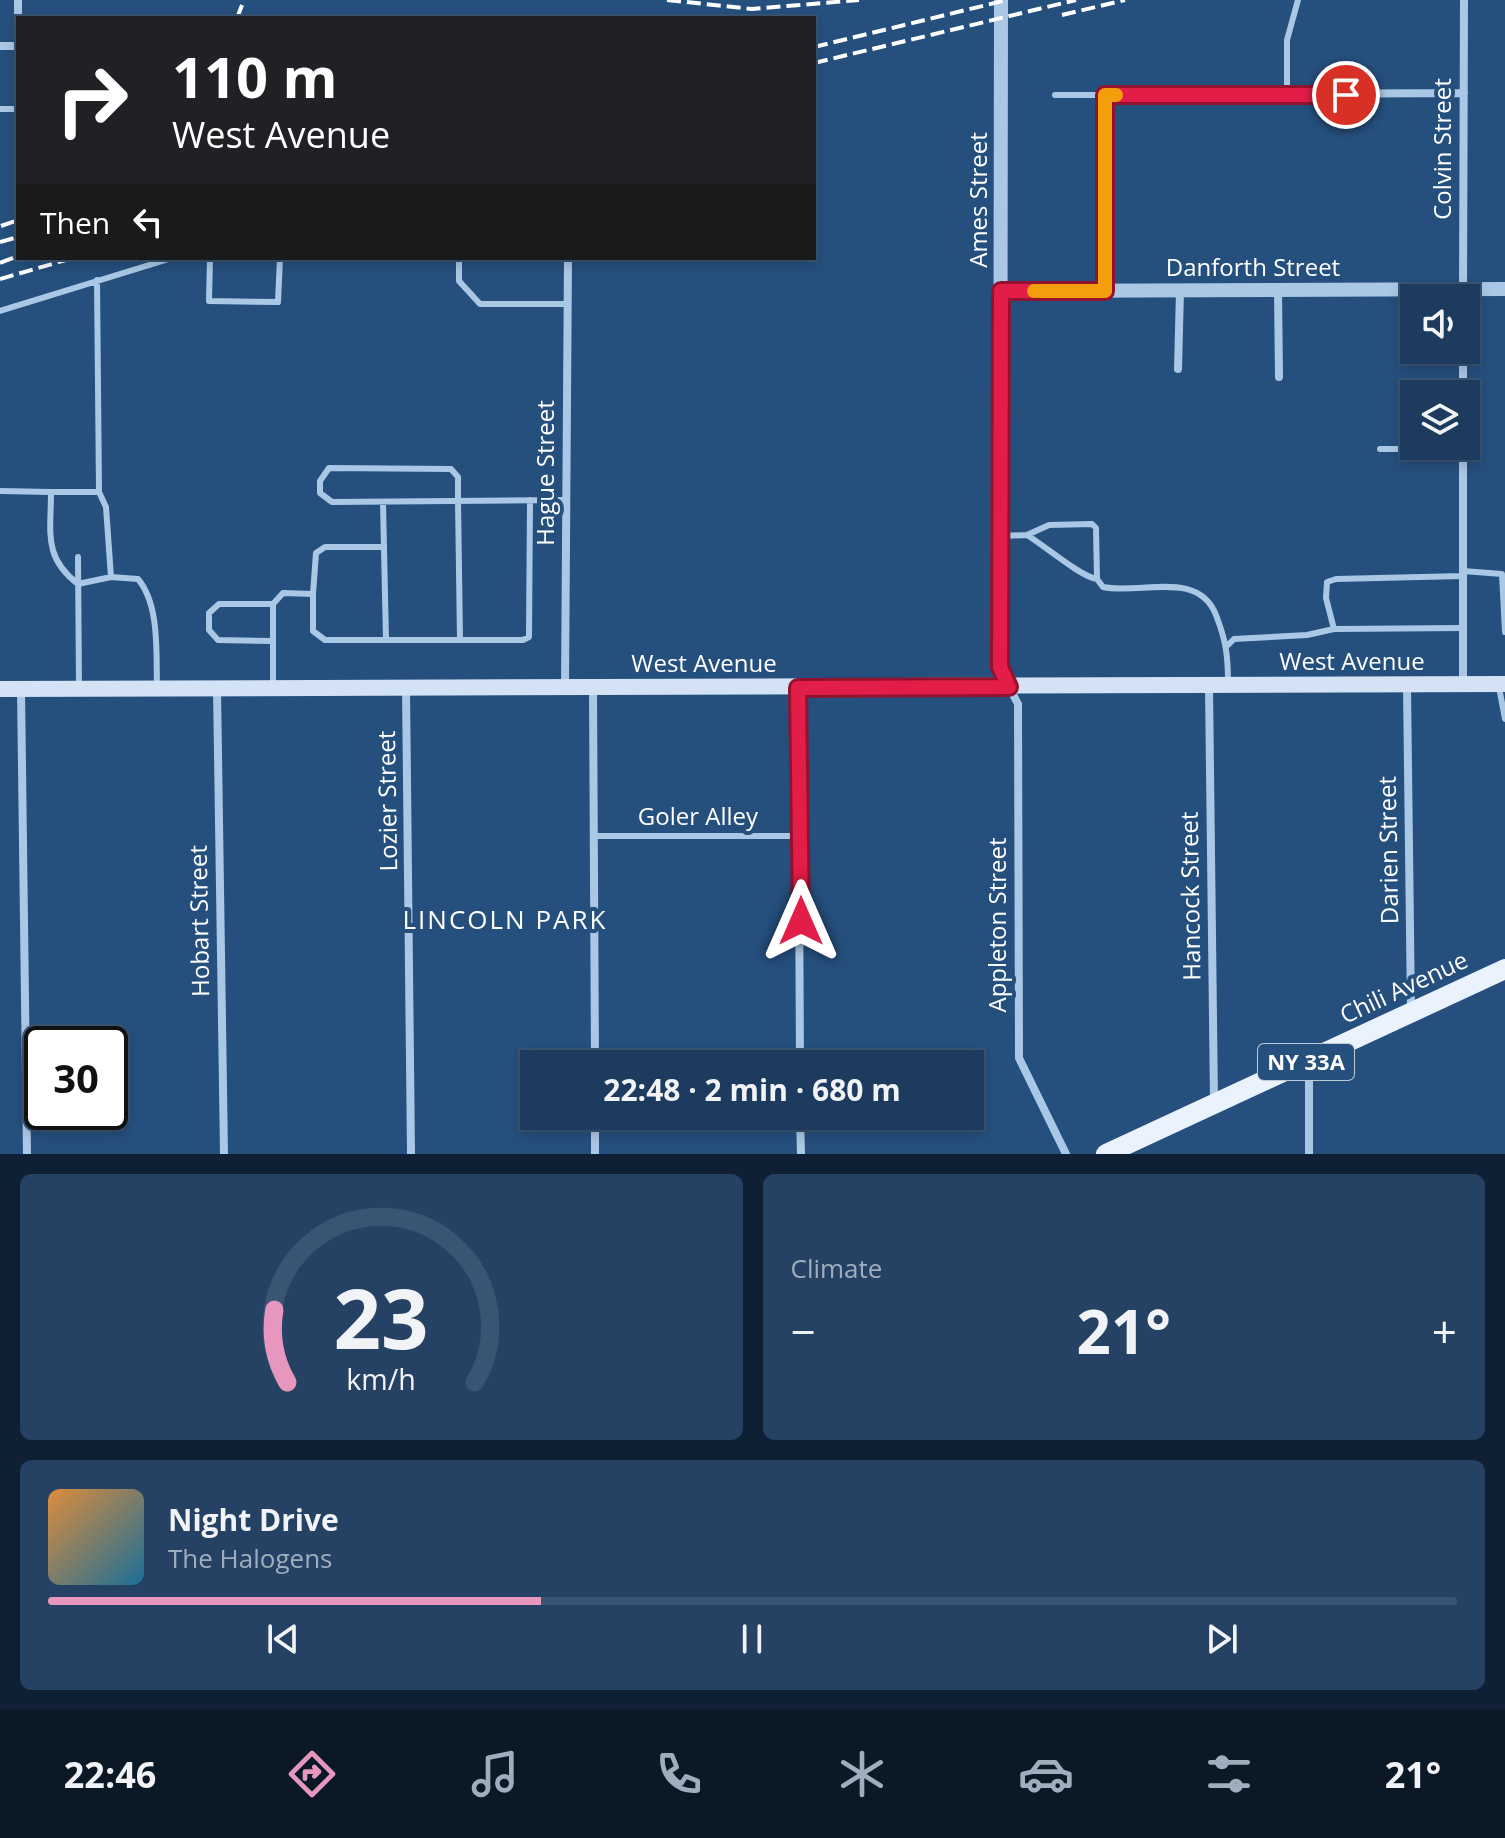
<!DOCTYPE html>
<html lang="en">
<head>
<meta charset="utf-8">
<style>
  body { margin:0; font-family:"Open Sans",sans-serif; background:#254264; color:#f1f3f6; height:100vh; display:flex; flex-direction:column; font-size:30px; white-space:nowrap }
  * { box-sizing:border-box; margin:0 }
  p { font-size:26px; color:#a0adbc }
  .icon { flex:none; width:44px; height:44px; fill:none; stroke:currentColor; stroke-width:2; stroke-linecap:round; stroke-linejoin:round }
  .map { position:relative; height:1154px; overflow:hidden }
  .drawer { display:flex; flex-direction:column; gap:20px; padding:20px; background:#0f2034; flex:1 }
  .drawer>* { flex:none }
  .guide { position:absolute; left:16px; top:16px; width:800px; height:244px; border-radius:0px; box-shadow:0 4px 12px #0003,0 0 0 2px #3a5573; background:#202124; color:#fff; overflow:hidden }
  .fabs { position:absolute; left:1400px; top:284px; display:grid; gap:16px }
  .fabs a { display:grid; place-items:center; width:80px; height:80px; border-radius:0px; background:#1c3b5e; box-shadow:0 4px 12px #0003,0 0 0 2px #3a5573; font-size:40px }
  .speed { position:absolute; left:24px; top:1026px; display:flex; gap:16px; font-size:40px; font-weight:700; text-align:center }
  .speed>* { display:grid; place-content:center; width:104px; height:104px; border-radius:50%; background:#1c3b5e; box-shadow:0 4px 12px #0003,0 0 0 2px #3a5573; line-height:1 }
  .speed .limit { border:4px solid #111; border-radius:12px; background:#fff; color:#111 }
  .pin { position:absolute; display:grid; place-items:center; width:68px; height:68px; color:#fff; margin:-34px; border:4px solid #fff; border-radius:50%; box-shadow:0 2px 8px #0007 }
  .me { position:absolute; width:88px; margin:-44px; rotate:0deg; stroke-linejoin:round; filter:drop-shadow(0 0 6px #0008) }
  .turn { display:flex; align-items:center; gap:28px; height:168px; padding:0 24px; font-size:36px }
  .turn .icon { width:104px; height:104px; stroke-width:2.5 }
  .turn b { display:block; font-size:56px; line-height:68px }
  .then { display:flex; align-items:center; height:76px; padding:0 24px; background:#0003; gap:16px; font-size:30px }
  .big { font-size:60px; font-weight:700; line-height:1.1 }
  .drawer .widget { flex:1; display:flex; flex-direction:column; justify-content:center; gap:12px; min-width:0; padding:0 28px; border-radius:12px; background:#254264 }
  .drawer .dial { align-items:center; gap:0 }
  .dial svg { height:208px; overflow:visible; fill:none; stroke:#3a5573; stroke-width:7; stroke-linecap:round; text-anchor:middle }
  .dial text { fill:#f1f3f6; stroke:none }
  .song { display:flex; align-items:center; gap:24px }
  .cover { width:96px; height:96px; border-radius:12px; background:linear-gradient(135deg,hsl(30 70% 55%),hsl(200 70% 35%)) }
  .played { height:8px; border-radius:4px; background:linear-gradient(90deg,#e797bd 35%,#3a5573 35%) }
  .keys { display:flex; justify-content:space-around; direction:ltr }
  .heat { display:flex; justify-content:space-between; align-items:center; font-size:44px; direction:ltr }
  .drawer .tiles { flex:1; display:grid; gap:20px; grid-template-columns:1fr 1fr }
  .widget:last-child { grid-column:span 2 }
  .trip { position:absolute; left:520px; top:1050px; width:464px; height:80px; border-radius:0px; background:#1c3b5e; box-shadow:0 4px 12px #0003,0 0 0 2px #3a5573; font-weight:700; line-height:80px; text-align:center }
  .dock { display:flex; height:128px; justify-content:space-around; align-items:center; background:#0b1826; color:#a0adbc }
  .dock .icon { width:56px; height:56px }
  .dock .on { color:#e797bd }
  .dock b { font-size:36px; color:#f1f3f6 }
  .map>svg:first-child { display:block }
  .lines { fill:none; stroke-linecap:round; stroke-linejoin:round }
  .service { stroke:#aac7e5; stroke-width:6 }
  .minor { stroke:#aac7e5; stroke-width:8 }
  .tertiary { stroke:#aac7e5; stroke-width:14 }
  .secondary { stroke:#d3e3f5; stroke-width:16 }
  .primary { stroke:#eaf2fd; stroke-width:20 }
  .rail { stroke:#fff; stroke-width:4; stroke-dasharray:14 6; stroke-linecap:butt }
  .route-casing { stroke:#92132f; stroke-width:20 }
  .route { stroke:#e11d48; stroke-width:14 }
  .slow { stroke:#f59e0b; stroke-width:14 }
  .labels { text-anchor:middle; stroke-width:8; stroke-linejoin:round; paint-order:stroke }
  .shield { fill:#254f7d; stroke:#becad8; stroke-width:2 }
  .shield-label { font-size:22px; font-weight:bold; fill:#fff }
  .street-label { font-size:24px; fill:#fff; stroke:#254f7d }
  .neighbourhood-label { font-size:26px; letter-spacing:2px; fill:#fff; stroke:#254f7d }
</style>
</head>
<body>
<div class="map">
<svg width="1505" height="1154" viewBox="0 0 1505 1154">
  <rect width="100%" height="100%" fill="#254f7d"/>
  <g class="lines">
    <path class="service" d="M 1055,95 L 1105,95
      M 1287,95 L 1287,40 L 1298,0
      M 0,109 L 18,109 L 18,67
      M 210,258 L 209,301 L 278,302 L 280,258
      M 549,258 L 459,259 L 459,281 L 480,304 L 567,304
      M 97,280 L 99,492 L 106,507 L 111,577 L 138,579 C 160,605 156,654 157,687
      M 0,311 L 172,258
      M 1380,449 L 1463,449
      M 0,491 L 51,492 C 51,533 43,557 78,584 L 111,577
      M 51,492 L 99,492
      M 383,502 L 386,640
      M 1027,535 C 1045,546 1081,577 1097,579
      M 1002,536 L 1027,535 L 1049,525 L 1092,524 L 1096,528 L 1097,579 L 1103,587 C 1140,595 1198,569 1216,615 C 1226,641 1228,655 1228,683
      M 78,557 L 79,689
      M 1463,571 L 1502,574 L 1505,632
      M 1463,576 L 1336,579 L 1327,582 L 1326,598 L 1334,629 L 1463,628
      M 313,594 L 316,553 L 325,547 L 384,547
      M 273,604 L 219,604 L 209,613 L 209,630 L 218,640 L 273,641
      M 460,640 L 458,500 L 458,477 L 451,469 L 329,468 L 320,481 L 320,493 L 332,502 L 566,500
      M 1228,645 L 1234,639 L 1307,635 L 1334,629
      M 273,685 L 273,604 L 283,593 L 313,594 L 313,631 L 325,640 L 523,640 L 529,637 L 530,500
      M 1499,687 L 1505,719
      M 596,836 L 801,836"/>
    <path class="minor" d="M 18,0 L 18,67
      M 0,46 L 18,46
      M 1278,290 L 1279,377
      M 1105,291 L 1105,95 L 1464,93
      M 1463,298 L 1464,0
      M 1178,369 L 1180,291
      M 1463,394 L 1463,350
      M 1463,684 L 1463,446
      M 1209,686 L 1214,1102
      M 1407,686 L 1411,1012
      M 565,687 L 568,258
      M 1009,687 L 1018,704 L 1019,1058 L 1066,1154
      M 217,688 L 224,1154
      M 406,688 L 411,1154
      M 593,688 L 595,1064
      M 798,688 L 800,1064
      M 21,689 L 27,1154
      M 800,1116 L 801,1154
      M 595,1154 L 595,1116
      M 1309,1154 L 1309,1061"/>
    <path class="tertiary" d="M 1001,0 L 1000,667 L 1009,687
      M 1001,291 L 1505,289"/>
    <path class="secondary" d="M 0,689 L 1505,684"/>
    <path class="primary" d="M 1106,1154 L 1505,969"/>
    <path class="rail" d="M 667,0 L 752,9 L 859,0
      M 1062,15 L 1125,0
      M 237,18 L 244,0
      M 814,47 L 1007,0
      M 814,63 L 1076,0
      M 1,226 L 18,220
      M 0,242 L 18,237
      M 0,263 L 18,256
      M 0,279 L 73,258"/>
  </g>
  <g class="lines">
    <defs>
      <path id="route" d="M 801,921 L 798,688 L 1009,687 L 1000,667 L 1001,291 L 1105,291 L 1105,95 L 1346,95"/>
    </defs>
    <use href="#route" class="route-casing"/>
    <use href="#route" class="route"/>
    <path class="slow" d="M 1034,291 L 1105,291 L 1105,95 L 1116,95"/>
  </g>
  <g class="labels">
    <rect class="shield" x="1258" y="1044" width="96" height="36" rx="6"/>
    <g class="shield-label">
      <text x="1306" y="1070">NY 33A</text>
    </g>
    <g class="street-label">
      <text transform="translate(1443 149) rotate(-90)" y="8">Colvin Street</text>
      <text transform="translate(979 200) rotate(-90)" y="8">Ames Street</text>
      <text x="1253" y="276">Danforth Street</text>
      <text transform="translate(546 473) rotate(-90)" y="8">Hague Street</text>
      <text x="1352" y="670">West Avenue</text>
      <text x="704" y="672">West Avenue</text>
      <text transform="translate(388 801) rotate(-91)" y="8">Lozier Street</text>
      <text x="698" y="825">Goler Alley</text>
      <text transform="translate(1389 850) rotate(-91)" y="8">Darien Street</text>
      <text transform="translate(1191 896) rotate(-91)" y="8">Hancock Street</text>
      <text transform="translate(200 921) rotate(-91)" y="8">Hobart Street</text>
      <text transform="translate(998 925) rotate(-90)" y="8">Appleton Street</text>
      <text transform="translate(1404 988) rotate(-25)" y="8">Chili Avenue</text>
    </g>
    <g class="neighbourhood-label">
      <text x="505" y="929">LINCOLN PARK</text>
    </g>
  </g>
</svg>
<div class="fabs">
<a><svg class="icon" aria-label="sound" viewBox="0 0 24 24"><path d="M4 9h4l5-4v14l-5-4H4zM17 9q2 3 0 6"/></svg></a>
<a><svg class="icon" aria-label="layers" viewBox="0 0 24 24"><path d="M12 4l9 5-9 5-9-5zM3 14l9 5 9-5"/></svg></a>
</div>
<div class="speed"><div class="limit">30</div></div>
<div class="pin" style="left:1346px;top:95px;background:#d93025"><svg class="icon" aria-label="arrive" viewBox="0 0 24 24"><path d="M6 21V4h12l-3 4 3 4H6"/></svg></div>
<svg class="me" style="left:801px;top:921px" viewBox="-20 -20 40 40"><path d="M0-17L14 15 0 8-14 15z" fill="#e11d48" stroke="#fff" stroke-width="4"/></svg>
<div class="trip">22:48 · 2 min · 680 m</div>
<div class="guide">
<div class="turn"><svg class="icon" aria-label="right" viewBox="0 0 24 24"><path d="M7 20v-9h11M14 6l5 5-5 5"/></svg><div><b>110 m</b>West Avenue</div></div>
<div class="then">Then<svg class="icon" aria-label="left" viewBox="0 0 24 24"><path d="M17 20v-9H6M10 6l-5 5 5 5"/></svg></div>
</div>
</div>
<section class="drawer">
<div class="tiles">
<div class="widget dial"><svg viewBox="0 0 100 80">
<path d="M14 69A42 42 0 1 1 86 69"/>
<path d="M14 69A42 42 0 0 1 9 41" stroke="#e797bd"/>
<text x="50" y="56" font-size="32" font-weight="700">23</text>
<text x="50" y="72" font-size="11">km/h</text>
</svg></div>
<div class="widget"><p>Climate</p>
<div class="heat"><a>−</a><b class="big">21°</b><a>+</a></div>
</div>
<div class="widget">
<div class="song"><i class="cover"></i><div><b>Night Drive</b><p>The Halogens</p></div></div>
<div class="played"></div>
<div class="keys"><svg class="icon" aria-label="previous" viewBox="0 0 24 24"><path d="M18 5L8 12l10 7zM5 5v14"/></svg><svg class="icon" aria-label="pause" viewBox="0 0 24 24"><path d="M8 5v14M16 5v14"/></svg><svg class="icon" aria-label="next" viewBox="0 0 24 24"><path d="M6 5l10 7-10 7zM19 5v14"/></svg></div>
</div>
</div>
</section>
<nav class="dock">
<b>22:46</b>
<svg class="icon on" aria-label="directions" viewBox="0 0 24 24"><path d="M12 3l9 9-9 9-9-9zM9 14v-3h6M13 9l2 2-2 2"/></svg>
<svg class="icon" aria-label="music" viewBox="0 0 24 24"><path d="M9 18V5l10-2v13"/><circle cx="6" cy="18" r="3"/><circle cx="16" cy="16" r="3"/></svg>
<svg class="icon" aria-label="phone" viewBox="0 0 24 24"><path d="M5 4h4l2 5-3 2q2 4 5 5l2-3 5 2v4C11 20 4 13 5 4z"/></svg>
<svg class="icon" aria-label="climate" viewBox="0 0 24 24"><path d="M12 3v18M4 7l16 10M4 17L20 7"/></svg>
<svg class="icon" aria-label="car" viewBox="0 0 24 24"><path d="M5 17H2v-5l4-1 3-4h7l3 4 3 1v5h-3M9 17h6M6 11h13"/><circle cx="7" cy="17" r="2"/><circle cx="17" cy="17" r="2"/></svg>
<svg class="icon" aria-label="filters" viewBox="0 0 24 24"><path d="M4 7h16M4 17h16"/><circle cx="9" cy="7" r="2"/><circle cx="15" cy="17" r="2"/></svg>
<b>21°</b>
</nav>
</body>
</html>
